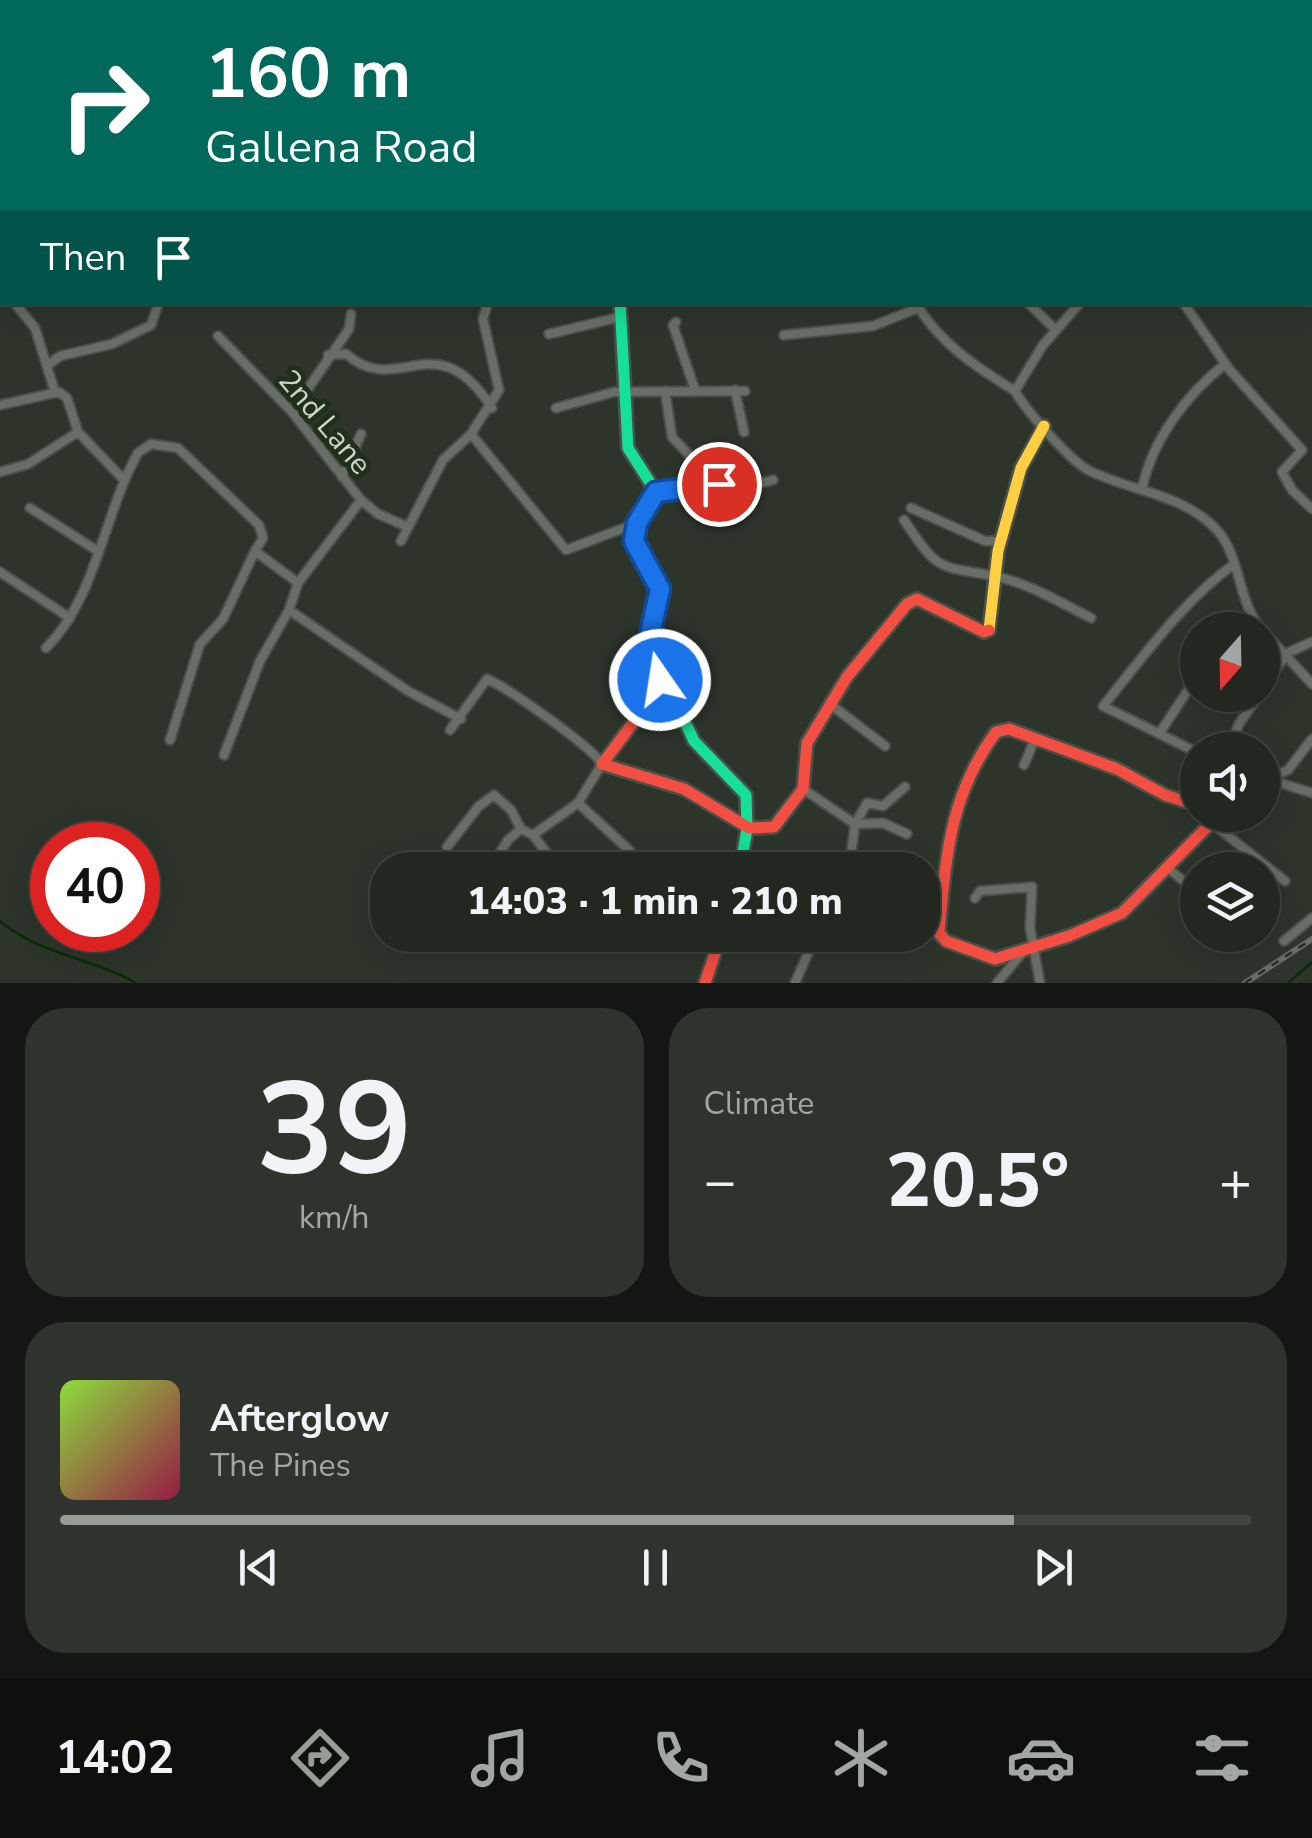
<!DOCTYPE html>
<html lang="en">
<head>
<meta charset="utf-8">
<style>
  body { margin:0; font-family:"Nunito Sans",sans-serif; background:#2e342d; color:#f1f3f6; height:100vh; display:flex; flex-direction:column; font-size:38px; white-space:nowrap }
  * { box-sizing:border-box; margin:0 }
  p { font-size:32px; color:#a2a6a5 }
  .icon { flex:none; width:55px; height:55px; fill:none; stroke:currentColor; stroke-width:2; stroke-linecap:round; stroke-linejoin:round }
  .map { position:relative; height:983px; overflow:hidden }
  .sheet { display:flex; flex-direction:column; gap:25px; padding:25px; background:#131612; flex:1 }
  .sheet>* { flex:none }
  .top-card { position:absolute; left:0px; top:0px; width:1312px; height:305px; box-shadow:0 5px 25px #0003,0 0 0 2px #3f443e; background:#00695c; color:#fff; overflow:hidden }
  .needle { width:65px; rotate:200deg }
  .tools { position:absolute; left:1180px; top:612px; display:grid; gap:20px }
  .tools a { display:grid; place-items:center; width:100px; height:100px; border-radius:50%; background:#222820; box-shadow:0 5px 25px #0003,0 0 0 2px #3f443e; font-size:50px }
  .speed { position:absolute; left:30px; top:822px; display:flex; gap:20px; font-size:50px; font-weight:700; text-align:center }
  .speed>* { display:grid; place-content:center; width:130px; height:130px; border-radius:50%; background:#222820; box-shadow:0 5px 25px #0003,0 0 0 2px #3f443e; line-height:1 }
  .speed .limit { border:15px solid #d22; background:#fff; color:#111 }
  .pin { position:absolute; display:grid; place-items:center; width:85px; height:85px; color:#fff; margin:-42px; border:5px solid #fff; border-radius:50%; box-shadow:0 2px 10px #0007 }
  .me { position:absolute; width:110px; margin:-55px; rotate:347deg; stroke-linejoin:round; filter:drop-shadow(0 0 8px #0008) }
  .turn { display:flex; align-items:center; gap:35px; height:210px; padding:0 40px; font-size:45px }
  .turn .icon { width:130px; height:130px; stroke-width:2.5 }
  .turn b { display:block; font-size:70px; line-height:85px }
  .then { display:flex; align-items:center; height:95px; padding:0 40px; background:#0003; gap:20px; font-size:38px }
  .big { font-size:75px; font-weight:800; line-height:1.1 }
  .sheet .card { flex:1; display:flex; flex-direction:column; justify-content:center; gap:15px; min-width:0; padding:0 35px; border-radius:40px; background:#2e342d }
  .sheet .dial { align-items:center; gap:0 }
  .dial b { font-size:130px; line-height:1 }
  .song { display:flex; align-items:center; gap:30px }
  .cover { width:120px; height:120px; border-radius:15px; background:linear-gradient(135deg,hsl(90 70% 55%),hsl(340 70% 35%)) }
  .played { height:10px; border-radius:5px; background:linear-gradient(90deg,#959e93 80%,#3f443e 80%) }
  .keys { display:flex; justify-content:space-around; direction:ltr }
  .heat { display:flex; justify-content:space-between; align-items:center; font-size:55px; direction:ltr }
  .sheet .tiles { flex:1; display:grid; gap:25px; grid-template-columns:1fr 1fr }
  .card:last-child { grid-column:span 2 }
  .trip { position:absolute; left:370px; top:852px; width:570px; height:100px; border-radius:40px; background:#222820; box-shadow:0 5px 25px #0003,0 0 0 2px #3f443e; font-weight:800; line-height:100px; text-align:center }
  .tabs { display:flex; height:160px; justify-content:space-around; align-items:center; background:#0e100d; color:#a2a6a5 }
  .tabs .icon { width:70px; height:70px }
  .tabs .selected { color:#959e93 }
  .tabs b { font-size:45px; color:#f1f3f6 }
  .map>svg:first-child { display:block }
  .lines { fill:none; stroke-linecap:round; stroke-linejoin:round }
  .stream { stroke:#0a2c04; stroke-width:2.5 }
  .street-casing { stroke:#4a5048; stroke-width:12 }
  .fast-casing { stroke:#4a5048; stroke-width:16 }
  .slow-casing { stroke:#4a5048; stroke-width:16 }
  .jam-casing { stroke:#4a5048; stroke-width:16 }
  .street { stroke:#686e66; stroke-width:8 }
  .fast { stroke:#16e098; stroke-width:11 }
  .slow { stroke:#ffcf43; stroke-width:11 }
  .jam { stroke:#f24e42; stroke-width:11 }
  .rail-casing { stroke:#686c66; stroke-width:6 }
  .rail { stroke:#212f1d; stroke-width:2.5; stroke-dasharray:8; stroke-linecap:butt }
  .route-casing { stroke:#114b97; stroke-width:25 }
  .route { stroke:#1a73e8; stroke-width:18 }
  .labels { text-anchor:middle; stroke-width:10; stroke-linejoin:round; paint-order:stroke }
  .street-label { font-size:30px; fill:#cdd6cb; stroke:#212f1d }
</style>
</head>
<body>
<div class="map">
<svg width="1312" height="983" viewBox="0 0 1312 983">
  <rect width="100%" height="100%" fill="#2d352b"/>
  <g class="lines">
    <path class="stream" d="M 0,921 C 40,955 93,958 136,983
      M 1288,983 L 1312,962"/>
    <defs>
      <path id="street" d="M 755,2 L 761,0
        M 1029,2 L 1029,0
        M 0,297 L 2,298
        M 14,302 L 35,328 L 54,389
        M 915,302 C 939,343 976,367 1015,391 L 1043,345 L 1081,302
        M 1027,302 L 1056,330
        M 1183,302 L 1229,369 L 1302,450 L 1282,472 L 1292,490 L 1312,509
        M 676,322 L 673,325 L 695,390
        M 549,334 L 620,317
        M 784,335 L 873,326 L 918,308
        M 218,336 L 292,412 L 361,500 L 378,514 L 406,526
        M 328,355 L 346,354 C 399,400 435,320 492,408
        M 49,364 L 60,356 L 112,344 L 151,325 L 159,302
        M 735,390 L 744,432
        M 665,391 L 672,437 L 692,458
        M 1015,391 C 1026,411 1069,459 1088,470 C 1129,491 1180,493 1214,527 C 1242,554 1236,601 1262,630
        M 0,405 L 59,392 L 67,398 L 78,432 L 123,479
        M 556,408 L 614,392 L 745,391
        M 292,412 L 349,329 L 351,314
        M 471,434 L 566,550 L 637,523
        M 0,472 L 28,464 L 78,432
        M 342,477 L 361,434
        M 1142,489 C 1152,440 1187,394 1225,364
        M 656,492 L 719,484 L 742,488 L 773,480
        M 30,508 L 96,550
        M 911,508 L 985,541 L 1002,541
        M 904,520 C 941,576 938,564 998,577 C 1030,584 1061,603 1091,618
        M 401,541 L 443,460 L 471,434 L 499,390 L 483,319 L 488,302
        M 0,572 L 70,618
        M 298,583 L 361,500
        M 1221,630 L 1223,625
        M 1262,630 L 1312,684
        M 46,648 C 97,597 103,515 138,453 L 151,444 L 178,448 L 259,525 L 263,538 L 255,551 L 298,583 L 289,610 L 408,691 L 461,719
        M 1262,690 L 1287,653 L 1312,642
        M 830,704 L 885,746
        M 450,730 L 487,679 C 508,688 592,747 602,764 L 578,803 L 630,851 L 627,870
        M 1159,734 L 1198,675
        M 170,740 L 200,644 L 223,619 L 255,551
        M 1229,750 L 1239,724 L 1259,695
        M 1198,753 L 1103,706 C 1143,657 1183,601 1234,564
        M 224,755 L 260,661 L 289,610
        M 1024,765 L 1035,739
        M 1271,780 L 1312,793
        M 1262,781 L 1288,770 L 1312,739
        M 803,789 L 855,824 L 883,823 L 907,834
        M 1213,824 L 1285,881
        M 533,835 L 546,852 L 570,870
        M 447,847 L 479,806 L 494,795 L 511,810 L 521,829
        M 1169,869 L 1198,893
        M 489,870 L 508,840 L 521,829 L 533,835 L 578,803
        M 849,870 L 855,824 L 867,803 L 883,806 L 905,787
        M 975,898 L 980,891 L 1032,887 L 1030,928 L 1040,983
        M 1284,941 L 1312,918
        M 795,983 L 816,935
        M 997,983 L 1022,953"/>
      <path id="fast" d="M 620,302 L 628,448 L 656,492 C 620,550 642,533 657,586 C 663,604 649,638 645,657 L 671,693 L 694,741 L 746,795 L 747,829 L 740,870"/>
      <path id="slow" d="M 989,630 L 998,551 L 1021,468 L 1044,426"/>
      <path id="jam" d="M 682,0 L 683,2
        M 671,693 L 646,706 L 602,764 L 684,789 L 749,828 L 774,827 L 803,789 L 807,743 L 847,677 L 907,604 L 917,599 L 984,632 L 989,630
        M 1198,800 L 1190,803 L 1165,795 L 1117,769 L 1009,729 L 996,732 C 949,796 946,857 939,933 L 946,941 L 995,959 L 1069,936 L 1122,913 L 1219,815
        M 705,983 L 721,935"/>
    </defs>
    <use href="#street" class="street-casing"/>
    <use href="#fast" class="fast-casing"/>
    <use href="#slow" class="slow-casing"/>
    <use href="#jam" class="jam-casing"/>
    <use href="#street" class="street"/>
    <use href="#fast" class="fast"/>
    <use href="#slow" class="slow"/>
    <use href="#jam" class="jam"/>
    <defs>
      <path id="rail" d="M 1245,983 L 1312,939"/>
    </defs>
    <use href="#rail" class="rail-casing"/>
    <use href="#rail" class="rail"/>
  </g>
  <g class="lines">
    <defs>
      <path id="route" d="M 660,680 L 645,657 L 660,589 L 634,541 L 637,523 L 656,492 L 719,484"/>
    </defs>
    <use href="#route" class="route-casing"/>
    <use href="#route" class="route"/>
  </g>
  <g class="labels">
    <g class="street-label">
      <text transform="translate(325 422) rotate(50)" y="10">2nd Lane</text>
    </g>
  </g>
</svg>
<div class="tools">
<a><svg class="needle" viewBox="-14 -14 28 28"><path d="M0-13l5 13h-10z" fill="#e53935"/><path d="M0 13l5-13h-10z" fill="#a2a6a5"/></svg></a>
<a><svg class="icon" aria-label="sound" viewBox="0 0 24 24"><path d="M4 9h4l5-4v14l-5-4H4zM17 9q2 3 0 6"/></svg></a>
<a><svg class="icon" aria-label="layers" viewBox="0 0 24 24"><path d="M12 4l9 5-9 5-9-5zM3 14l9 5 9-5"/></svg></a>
</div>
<div class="speed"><div class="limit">40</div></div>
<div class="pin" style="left:719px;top:484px;background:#d93025"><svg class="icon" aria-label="arrive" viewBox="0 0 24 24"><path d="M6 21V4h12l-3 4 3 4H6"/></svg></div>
<svg class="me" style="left:660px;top:680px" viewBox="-20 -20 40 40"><circle r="17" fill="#1a73e8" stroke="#fff" stroke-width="3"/><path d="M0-11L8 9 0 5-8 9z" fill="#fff"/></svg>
<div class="trip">14:03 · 1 min · 210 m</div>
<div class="top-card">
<div class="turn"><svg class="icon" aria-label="right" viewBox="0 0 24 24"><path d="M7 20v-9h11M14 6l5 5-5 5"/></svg><div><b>160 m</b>Gallena Road</div></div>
<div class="then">Then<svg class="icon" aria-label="arrive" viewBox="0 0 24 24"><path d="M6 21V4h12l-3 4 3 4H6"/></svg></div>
</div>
</div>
<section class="sheet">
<div class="tiles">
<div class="card dial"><b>39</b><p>km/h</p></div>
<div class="card"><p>Climate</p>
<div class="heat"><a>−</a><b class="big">20.5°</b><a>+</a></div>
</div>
<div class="card">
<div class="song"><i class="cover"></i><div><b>Afterglow</b><p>The Pines</p></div></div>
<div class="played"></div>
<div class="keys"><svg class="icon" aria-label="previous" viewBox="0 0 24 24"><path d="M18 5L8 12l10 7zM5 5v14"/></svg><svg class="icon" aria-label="pause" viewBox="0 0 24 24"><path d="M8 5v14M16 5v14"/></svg><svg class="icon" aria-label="next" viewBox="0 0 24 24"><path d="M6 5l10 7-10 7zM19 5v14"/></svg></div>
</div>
</div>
</section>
<nav class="tabs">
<b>14:02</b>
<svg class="icon selected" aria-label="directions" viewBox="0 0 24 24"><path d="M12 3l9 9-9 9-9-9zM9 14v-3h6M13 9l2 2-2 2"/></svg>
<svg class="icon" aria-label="music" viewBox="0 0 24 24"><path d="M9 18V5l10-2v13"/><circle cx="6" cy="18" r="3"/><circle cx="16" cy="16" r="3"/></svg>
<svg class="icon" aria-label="phone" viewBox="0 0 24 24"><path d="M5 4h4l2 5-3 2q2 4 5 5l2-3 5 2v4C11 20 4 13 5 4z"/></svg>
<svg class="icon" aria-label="climate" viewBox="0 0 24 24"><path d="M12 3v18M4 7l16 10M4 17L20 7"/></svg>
<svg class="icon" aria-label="car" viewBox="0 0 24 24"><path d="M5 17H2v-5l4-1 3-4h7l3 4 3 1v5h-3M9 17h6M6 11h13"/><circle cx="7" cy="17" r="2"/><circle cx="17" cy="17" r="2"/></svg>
<svg class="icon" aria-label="filters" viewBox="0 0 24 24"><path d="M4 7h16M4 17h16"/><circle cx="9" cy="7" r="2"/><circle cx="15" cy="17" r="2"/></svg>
</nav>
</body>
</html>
